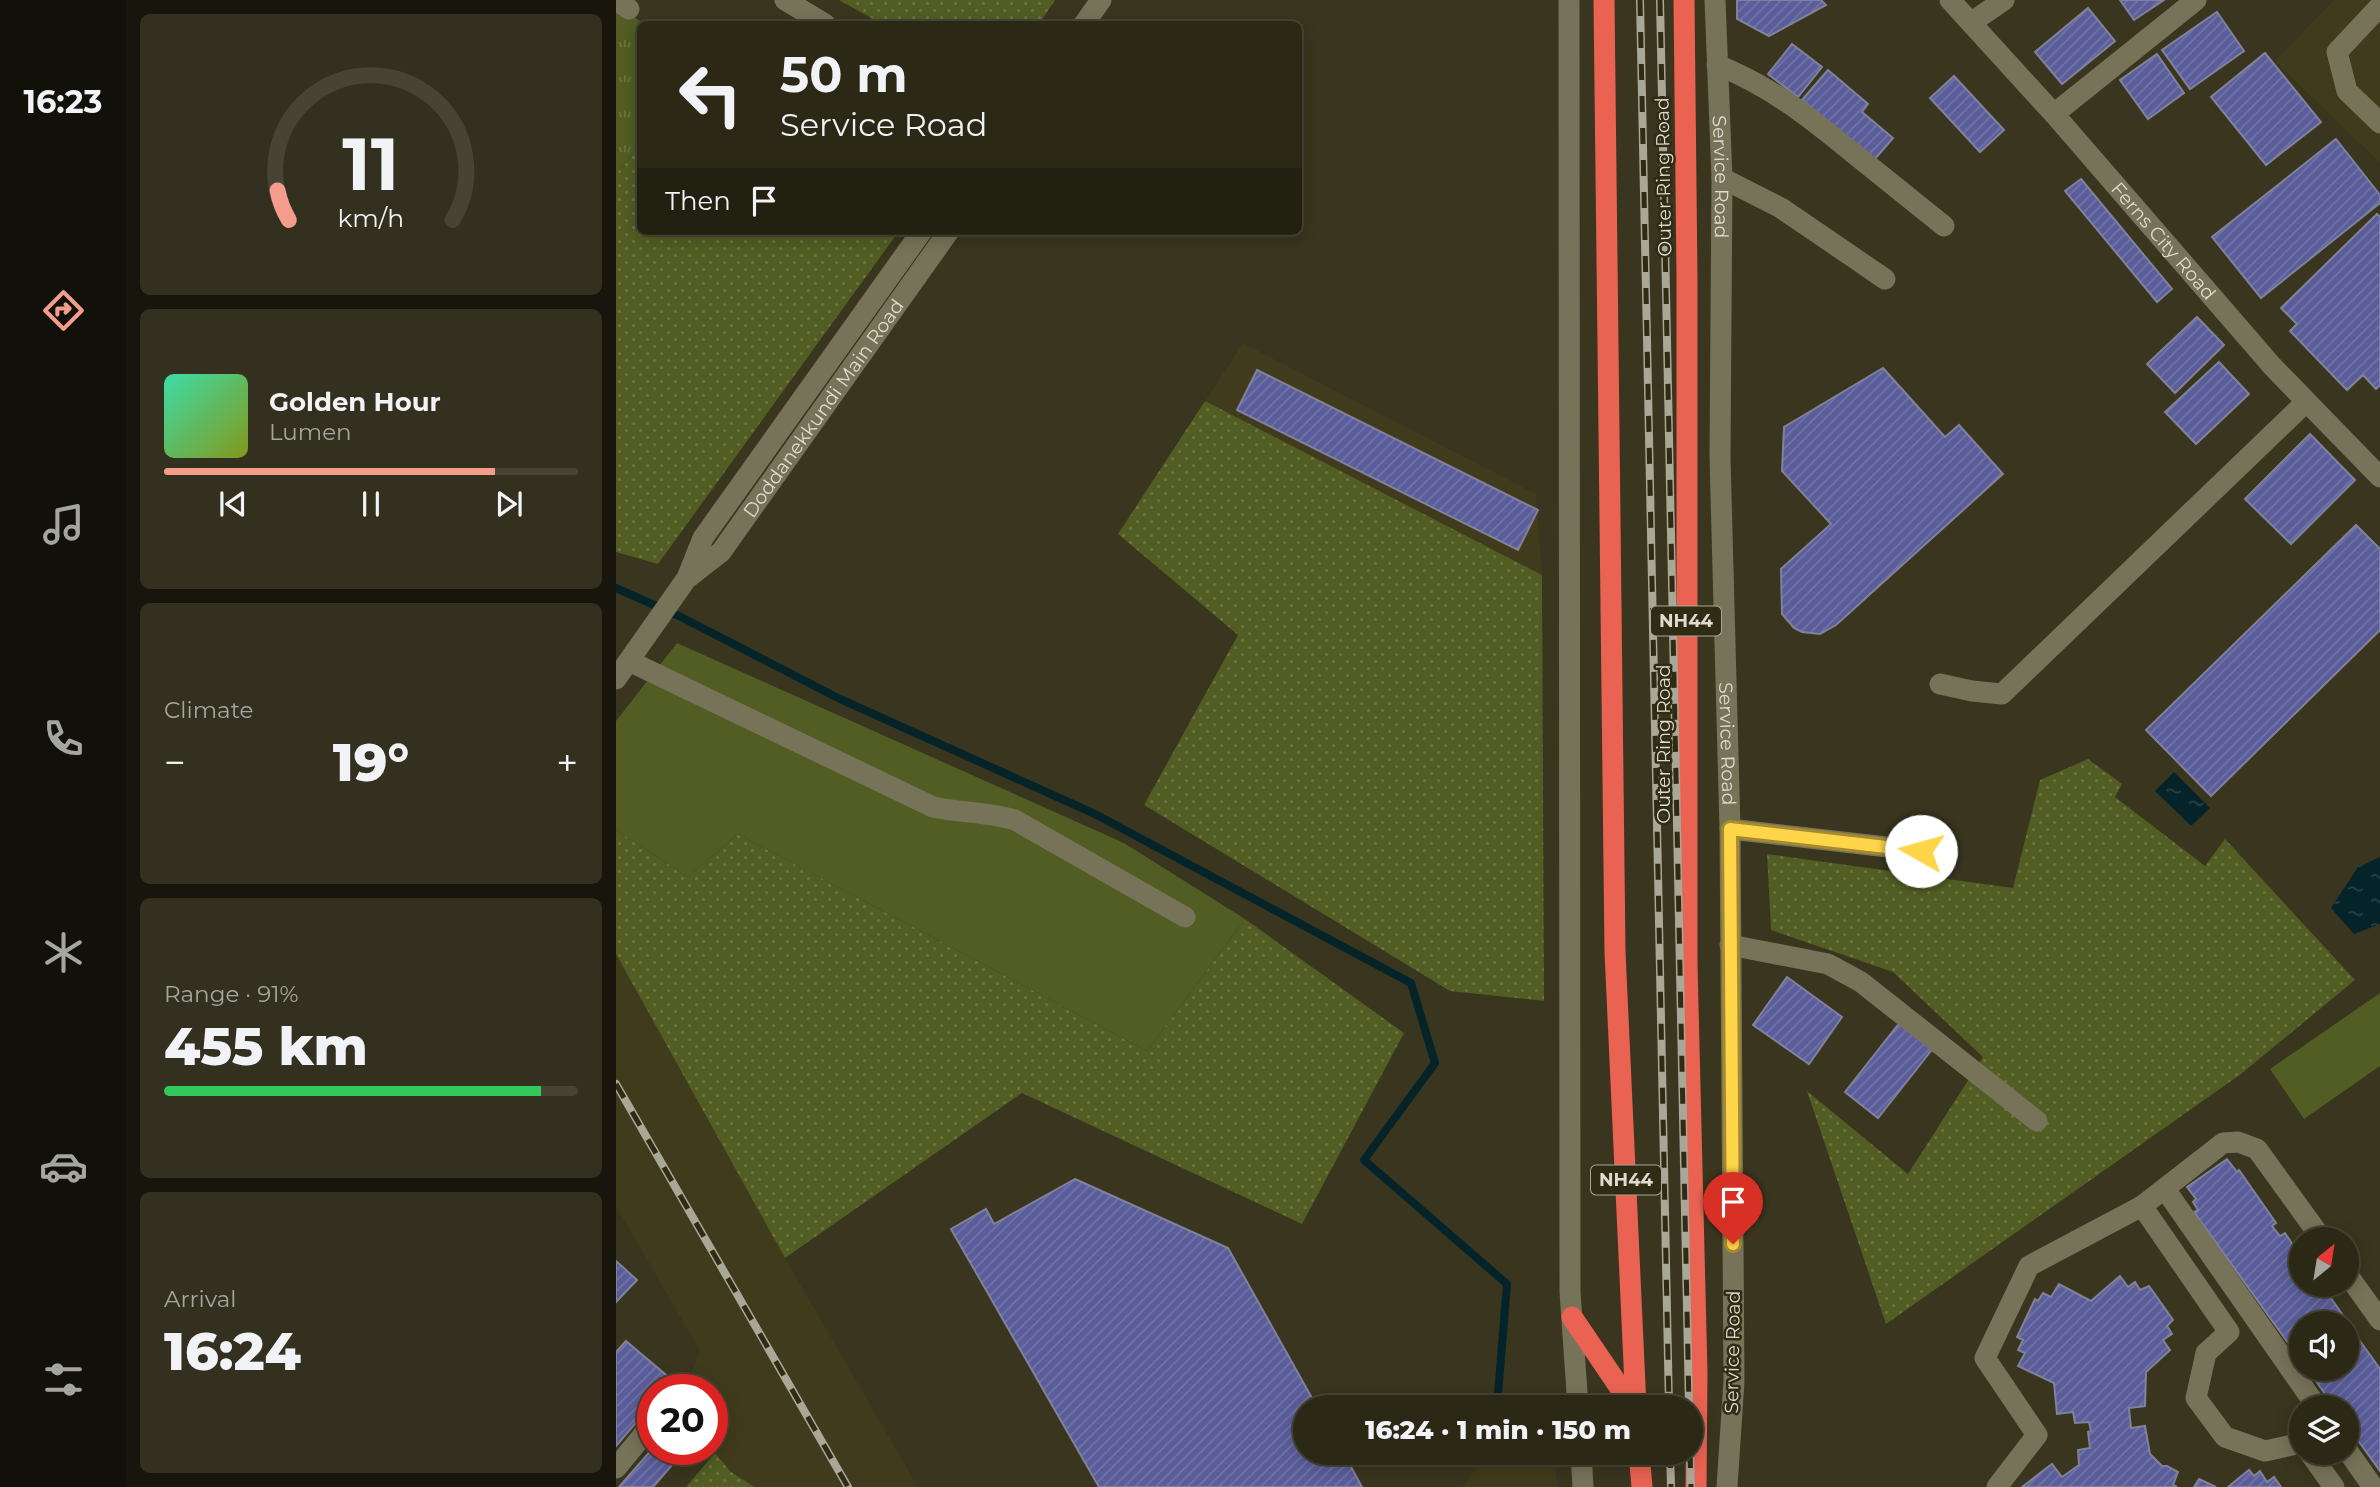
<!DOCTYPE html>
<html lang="en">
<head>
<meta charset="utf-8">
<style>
  body { margin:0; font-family:Montserrat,sans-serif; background:#33301f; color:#f1f3f6; height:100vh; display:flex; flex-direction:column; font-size:26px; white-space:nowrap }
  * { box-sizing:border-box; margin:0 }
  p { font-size:23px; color:#a6a6a1 }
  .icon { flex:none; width:38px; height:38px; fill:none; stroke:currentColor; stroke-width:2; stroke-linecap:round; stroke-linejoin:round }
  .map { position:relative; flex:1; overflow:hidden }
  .drawer { display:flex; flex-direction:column; gap:14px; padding:14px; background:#18160c; width:490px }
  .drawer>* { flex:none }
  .top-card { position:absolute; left:21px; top:21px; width:665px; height:214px; border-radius:10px; box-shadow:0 4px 18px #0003,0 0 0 2px #474435; background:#2b2816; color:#f1f3f6; overflow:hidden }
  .needle { width:46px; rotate:30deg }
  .buttons { position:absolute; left:1673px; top:1227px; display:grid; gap:14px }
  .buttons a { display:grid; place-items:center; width:70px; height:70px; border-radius:50%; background:#2b2816; box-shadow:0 4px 18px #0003,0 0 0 2px #474435; font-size:35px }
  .speed { position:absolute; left:21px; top:1374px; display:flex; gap:14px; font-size:35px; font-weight:700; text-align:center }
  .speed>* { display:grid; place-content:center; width:91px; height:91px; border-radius:50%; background:#2b2816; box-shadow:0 4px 18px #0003,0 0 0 2px #474435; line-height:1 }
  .speed .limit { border:10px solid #d22; background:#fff; color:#111 }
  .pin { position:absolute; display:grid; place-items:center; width:60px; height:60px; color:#fff; margin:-72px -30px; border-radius:50% 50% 50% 0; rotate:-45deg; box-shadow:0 0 7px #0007 }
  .pin .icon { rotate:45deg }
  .me { position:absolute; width:77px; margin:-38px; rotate:277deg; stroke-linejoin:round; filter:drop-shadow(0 0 5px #0008) }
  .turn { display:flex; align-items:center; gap:24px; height:147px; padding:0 28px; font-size:32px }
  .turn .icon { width:91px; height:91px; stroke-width:2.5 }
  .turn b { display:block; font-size:49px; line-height:60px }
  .then { display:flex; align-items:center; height:66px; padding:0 28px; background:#0003; gap:14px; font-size:26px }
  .big { font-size:52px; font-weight:800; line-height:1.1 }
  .drawer .tile { flex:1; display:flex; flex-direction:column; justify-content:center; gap:10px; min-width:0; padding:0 24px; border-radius:10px; background:#33301f }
  .drawer .dial { align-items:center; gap:0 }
  .dial svg { height:182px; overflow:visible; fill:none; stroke:#474435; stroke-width:7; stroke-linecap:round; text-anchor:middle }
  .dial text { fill:#f1f3f6; stroke:none }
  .song { display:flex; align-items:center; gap:21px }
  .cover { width:84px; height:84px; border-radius:10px; background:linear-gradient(135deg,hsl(160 70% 55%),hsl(70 70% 35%)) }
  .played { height:7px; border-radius:4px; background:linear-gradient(90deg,#f49d8c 80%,#474435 80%) }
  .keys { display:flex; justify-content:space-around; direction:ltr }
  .heat { display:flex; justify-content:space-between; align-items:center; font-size:38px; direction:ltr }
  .charge { height:10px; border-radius:5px; background:linear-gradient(90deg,#34c759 91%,#474435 0) }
  .trip { position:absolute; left:677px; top:1395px; width:410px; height:70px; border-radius:35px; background:#2b2816; box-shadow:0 4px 18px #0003,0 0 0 2px #474435; font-weight:800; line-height:70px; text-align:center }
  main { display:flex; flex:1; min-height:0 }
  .tabs { display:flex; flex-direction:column; width:126px; justify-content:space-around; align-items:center; background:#111009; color:#a6a6a1 }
  .tabs .icon { width:49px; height:49px }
  .tabs .selected { color:#f49d8c }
  .tabs b { font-size:32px; color:#f1f3f6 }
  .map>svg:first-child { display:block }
  .built { fill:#403b1c }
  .grass { fill:url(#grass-dots) }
  .park { fill:url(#park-tufts) }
  .pitch { fill:#515d22 }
  .water { fill:url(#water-ripples) }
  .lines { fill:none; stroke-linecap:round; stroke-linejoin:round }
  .stream { stroke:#04242a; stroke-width:8 }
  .building { fill:url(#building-hatch); stroke:#80829b; stroke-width:2 }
  .minor { stroke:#777359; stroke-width:21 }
  .highway { stroke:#ea6352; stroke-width:21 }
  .rail-casing { stroke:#a9a796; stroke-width:8 }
  .rail { stroke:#2f2b14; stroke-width:5; stroke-dasharray:16; stroke-linecap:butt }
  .route-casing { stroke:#a68a30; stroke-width:18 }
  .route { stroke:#ffd54a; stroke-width:12 }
  .labels { text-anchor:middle; stroke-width:5; stroke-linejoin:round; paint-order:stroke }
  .shield { fill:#2f2b14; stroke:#aaa796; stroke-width:2 }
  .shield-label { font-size:18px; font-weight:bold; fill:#dedcce }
  .street-label { font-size:19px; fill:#dedcce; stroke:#2f2b14 }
</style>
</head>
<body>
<main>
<nav class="tabs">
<b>16:23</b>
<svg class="icon selected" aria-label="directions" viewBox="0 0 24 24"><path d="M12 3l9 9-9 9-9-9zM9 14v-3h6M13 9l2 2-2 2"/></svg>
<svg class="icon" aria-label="music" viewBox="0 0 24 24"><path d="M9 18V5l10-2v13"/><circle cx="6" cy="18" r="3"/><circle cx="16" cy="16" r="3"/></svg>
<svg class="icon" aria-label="phone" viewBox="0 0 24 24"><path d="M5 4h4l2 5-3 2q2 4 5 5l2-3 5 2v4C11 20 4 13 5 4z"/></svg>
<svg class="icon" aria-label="climate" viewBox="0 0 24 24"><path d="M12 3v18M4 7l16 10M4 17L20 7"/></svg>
<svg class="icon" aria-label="car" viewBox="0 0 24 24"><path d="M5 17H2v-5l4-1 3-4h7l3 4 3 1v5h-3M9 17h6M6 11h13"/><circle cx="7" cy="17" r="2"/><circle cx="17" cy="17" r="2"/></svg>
<svg class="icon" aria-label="filters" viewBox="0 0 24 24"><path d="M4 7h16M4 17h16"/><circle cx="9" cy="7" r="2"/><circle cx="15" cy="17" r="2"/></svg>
</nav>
<section class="drawer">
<div class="tile dial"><svg viewBox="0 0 100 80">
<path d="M14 69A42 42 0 1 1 86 69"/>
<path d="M14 69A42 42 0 0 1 9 56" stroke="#f49d8c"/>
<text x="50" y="56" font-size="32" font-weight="700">11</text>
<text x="50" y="72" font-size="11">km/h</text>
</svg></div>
<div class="tile">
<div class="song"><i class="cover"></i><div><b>Golden Hour</b><p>Lumen</p></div></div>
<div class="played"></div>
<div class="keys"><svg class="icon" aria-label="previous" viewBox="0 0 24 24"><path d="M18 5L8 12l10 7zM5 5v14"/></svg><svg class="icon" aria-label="pause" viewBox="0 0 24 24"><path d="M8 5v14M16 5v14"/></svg><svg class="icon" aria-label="next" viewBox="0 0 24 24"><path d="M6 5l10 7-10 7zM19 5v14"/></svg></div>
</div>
<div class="tile"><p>Climate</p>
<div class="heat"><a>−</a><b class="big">19°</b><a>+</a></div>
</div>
<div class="tile"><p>Range · 91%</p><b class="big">455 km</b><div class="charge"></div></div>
<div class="tile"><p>Arrival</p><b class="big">16:24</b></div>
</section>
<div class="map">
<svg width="1764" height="1487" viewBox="0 0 1764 1487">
  <defs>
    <pattern id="grass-dots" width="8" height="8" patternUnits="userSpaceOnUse" patternTransform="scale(1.75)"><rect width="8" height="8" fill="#515d22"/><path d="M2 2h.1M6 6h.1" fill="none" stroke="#6a7441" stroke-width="1.8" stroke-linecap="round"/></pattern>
    <pattern id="park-tufts" width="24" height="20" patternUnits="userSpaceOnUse" patternTransform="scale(1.75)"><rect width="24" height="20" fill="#515d22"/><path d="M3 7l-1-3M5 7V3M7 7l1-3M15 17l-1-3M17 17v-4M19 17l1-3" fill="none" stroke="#6a7441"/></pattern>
    <pattern id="water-ripples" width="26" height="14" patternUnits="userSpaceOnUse" patternTransform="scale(1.75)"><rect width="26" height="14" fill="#04242a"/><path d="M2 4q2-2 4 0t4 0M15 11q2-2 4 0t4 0" fill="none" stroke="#284348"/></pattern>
    <pattern id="building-hatch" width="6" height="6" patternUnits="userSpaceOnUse" patternTransform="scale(1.75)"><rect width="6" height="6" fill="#5a5d9a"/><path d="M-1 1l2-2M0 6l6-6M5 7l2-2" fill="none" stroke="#7174a7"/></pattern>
  </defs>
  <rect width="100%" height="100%" fill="#39351e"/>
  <path class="built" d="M 1718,0 L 1764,0 L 1764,163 L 1659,61 Z
    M 627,343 L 920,494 L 926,575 L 589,401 Z
    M 0,954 L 169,1258 L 302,1487 L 139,1487 L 115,1472 L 96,1449 L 96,1390 L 68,1389 L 84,1351 L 0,1206 Z
    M 892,1453 L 939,1453 L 941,1487 L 847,1487 L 869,1456 Z"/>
  <path class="grass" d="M 223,0 L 439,0 L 423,24 L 266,24 Z
    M 24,145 L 24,231 L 283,231 L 42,564 L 0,552 L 0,174 Z
    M 589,401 L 926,575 L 928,1001 L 834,991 L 528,805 L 622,635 L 502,534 Z
    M 1472,759 L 1506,784 L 1499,797 L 1589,866 L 1609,839 L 1739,980 L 1625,1074 L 1270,1324 L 1191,1091 L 1292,1174 L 1367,1057 L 1277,972 L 1155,930 L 1151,854 L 1397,888 L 1424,780 Z
    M 0,830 L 72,877 L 122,834 L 531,1051 L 629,919 L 788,1033 L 686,1224 L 406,1093 L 169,1258 L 0,954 Z
    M 99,1453 L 115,1472 L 139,1487 L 70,1487 Z"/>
  <path class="park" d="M 0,6 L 29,24 L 24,24 L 24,145 L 0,174 Z"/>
  <path class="pitch" d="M 61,643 L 508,843 L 629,919 L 531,1051 L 122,834 L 72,877 L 0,830 L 0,721 Z
    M 1764,993 L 1764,1066 L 1688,1119 L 1654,1069 Z"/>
  <path class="water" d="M 1558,772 L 1594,808 L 1575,826 L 1539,791 Z
    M 1764,857 L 1764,924 L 1738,934 L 1715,908 L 1742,867 Z"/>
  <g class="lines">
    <path class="stream" d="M 0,588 L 63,616 L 222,698 L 479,814 L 795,983 L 819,1063 L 748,1160 L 891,1284 L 881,1407
      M 877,1456 L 878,1452"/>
  </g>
  <path class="building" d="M 1121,0 L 1205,0 L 1210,5 L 1153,36 L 1121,19 Z
    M 1504,0 L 1548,0 L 1518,20 Z
    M 1472,8 L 1499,41 L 1446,84 L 1419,52 Z
    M 1601,12 L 1628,51 L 1574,89 L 1546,50 Z
    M 1176,44 L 1206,67 L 1182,97 L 1152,74 Z
    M 1649,53 L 1705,122 L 1650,165 L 1595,97 Z
    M 1541,54 L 1568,93 L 1532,119 L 1504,80 Z
    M 1212,70 L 1252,104 L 1246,112 L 1277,138 L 1258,160 L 1186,100 Z
    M 1338,76 L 1388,130 L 1364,152 L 1314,98 Z
    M 1720,139 L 1764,195 L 1764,203 L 1645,298 L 1596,237 Z
    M 1465,179 L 1556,289 L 1541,302 L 1449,191 Z
    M 1761,214 L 1764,217 L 1764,385 L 1760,389 L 1747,375 L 1731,390 L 1674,331 L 1681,324 L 1665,308 Z
    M 1581,317 L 1608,345 L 1559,393 L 1531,364 Z
    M 1603,362 L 1633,394 L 1580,444 L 1549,412 Z
    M 1267,368 L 1329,437 L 1343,425 L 1387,474 L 1220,625 L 1204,634 L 1186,632 L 1178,628 L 1166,614 L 1165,569 L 1215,524 L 1166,471 L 1168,427 Z
    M 641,370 L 922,510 L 902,550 L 621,410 Z
    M 1694,434 L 1739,480 L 1675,544 L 1629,499 Z
    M 1740,525 L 1764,549 L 1764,630 L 1595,796 L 1530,730 Z
    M 1171,977 L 1226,1017 L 1193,1064 L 1137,1025 Z
    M 1285,1021 L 1318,1047 L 1262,1118 L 1229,1092 Z
    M 1611,1159 L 1621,1172 L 1623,1170 L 1660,1223 L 1656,1226 L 1664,1236 L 1669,1233 L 1685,1257 L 1685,1284 L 1705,1284 L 1733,1324 L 1685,1323 L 1685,1361 L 1578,1212 L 1582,1210 L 1577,1202 L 1580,1199 L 1571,1187 Z
    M 459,1179 L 612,1248 L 701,1407 L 690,1407 L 690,1452 L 727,1452 L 746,1487 L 483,1487 L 335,1229 L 370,1209 L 378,1224 Z
    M 0,1261 L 21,1280 L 0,1302 Z
    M 1504,1276 L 1512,1287 L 1519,1282 L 1524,1290 L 1533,1286 L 1557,1320 L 1551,1326 L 1556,1334 L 1547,1340 L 1554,1350 L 1530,1372 L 1529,1406 L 1513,1408 L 1515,1428 L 1529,1426 L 1534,1454 L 1546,1466 L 1551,1466 L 1562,1472 L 1557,1485 L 1561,1487 L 1406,1487 L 1436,1464 L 1446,1477 L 1463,1465 L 1462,1450 L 1474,1448 L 1472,1432 L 1475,1431 L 1473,1422 L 1459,1423 L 1457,1412 L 1441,1414 L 1438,1383 L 1402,1366 L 1409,1353 L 1402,1350 L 1407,1340 L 1401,1337 L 1419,1299 L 1422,1301 L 1427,1293 L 1435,1297 L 1443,1284 L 1475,1301 Z
    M 1739,1334 L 1764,1369 L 1764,1471 L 1731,1425 L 1731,1407 L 1718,1407 L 1691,1368 L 1731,1368 L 1731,1341 Z
    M 10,1341 L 56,1380 L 48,1390 L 37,1390 L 37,1403 L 0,1446 L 0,1352 Z
    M 37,1448 L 70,1449 L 37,1487 L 3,1487 Z
    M 1633,1470 L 1638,1476 L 1644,1471 L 1651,1482 L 1658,1477 L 1665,1487 L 1612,1487 Z
    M 1583,1479 L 1600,1487 L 1578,1487 Z"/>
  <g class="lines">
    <g class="minor">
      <path d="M 0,0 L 13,9"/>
      <path d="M 169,0 L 209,24"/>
      <path d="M 953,0 L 954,1292 L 962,1407"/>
      <path id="s1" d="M 1099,0 L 1106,178 L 1104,457 L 1114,829 L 1118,1381 L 1111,1487"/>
      <path id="s2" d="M 1334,0 L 1438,114 L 1657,367 L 1764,477"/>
      <path d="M 1764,6 L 1721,52 L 1731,91 L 1764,123"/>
      <path d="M 1356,22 L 1388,0"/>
      <path d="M 468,24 L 485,0"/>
      <path d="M 1101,65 C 1153,85 1193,117 1236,152 C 1266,176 1297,201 1328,226"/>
      <path d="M 1438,114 L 1580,0"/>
      <path d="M 1106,178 L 1165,208 L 1269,279"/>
      <path id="s3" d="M 73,577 L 105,552 L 333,231"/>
      <path d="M 13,661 L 317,807 C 345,813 373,812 399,820 L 569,917"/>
      <path d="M 0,679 L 71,578 L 87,538 L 306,231"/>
      <path d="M 1324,684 L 1356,691 L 1386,694 L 1690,402"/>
      <path d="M 1114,829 L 1332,854"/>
      <path d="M 1114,945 L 1212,964 L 1245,982 L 1421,1121"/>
      <path d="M 1549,1189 L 1701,1407"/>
      <path d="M 1526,1206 L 1613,1332 L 1590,1353 L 1580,1398 L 1609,1437 L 1649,1451 L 1685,1443"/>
      <path d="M 1731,1274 L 1764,1320"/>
      <path d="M 1731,1450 L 1757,1487"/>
      <path d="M 965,1452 L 967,1487"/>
      <path d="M 1693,1452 L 1718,1487"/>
      <path d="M 0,1468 L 37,1423"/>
      <path d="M 1381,1487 L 1421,1435 L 1369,1358 L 1413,1266 L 1526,1206 L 1607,1143 L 1622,1142 L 1641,1149 L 1706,1239"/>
    </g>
    <path class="highway" d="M 988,0 L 999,952 L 1020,1407
      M 1068,0 L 1071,278 L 1071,964 L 1081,1373 L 1080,1487
      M 956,1317 L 1017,1407
      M 1023,1452 L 1026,1487"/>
    <defs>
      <path id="rail" d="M 1024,0 L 1053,1407
        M 1044,0 L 1073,1407
        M 0,1084 L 232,1487
        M 1054,1452 L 1055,1487
        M 1074,1452 L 1075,1487"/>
    </defs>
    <use href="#rail" class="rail-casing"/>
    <use href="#rail" class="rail"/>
  </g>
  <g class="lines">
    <defs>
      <path id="route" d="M 1117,1244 L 1114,829 L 1305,851"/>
    </defs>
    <use href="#route" class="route-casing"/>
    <use href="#route" class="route"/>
  </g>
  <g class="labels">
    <g class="shield">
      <rect x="1035" y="606.5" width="70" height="29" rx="5"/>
      <rect x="975" y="1165.5" width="70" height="29" rx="5"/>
    </g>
    <g class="shield-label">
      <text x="1070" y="627">NH44</text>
      <text x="1010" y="1186">NH44</text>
    </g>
    <g class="street-label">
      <text transform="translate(1047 177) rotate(-91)" y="7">Outer Ring Road</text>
      <text dy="7" stroke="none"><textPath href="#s1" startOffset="177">Service Road</textPath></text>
      <text dy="7" stroke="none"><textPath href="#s2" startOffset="322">Ferns City Road</textPath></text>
      <text dy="7" stroke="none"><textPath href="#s3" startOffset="217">Doddanekkundi Main Road</textPath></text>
      <text transform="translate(1047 744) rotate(-90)" y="7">Outer Ring Road</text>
      <text dy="7" stroke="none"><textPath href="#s1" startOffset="744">Service Road</textPath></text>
      <text transform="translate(1116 1352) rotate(-89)" y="7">Service Road</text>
    </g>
  </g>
</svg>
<div class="buttons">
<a><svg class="needle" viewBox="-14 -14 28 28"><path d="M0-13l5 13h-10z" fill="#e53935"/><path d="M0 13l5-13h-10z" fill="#a6a6a1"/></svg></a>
<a><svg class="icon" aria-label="sound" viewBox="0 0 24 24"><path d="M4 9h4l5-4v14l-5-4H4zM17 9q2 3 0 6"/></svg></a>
<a><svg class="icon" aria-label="layers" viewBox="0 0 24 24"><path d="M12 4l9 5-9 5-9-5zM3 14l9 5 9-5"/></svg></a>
</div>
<div class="speed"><div class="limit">20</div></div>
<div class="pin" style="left:1117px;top:1244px;background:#d93025"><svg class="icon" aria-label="arrive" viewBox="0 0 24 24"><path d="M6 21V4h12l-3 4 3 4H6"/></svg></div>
<svg class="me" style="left:1305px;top:851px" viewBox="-20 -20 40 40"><circle r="19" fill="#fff"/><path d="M0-13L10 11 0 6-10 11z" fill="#ffd54a"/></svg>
<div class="trip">16:24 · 1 min · 150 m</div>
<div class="top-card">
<div class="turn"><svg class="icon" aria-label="left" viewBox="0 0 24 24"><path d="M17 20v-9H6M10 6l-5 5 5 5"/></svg><div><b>50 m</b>Service Road</div></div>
<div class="then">Then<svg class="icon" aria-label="arrive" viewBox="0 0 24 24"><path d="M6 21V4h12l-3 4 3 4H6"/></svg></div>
</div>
</div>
</main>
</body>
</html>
